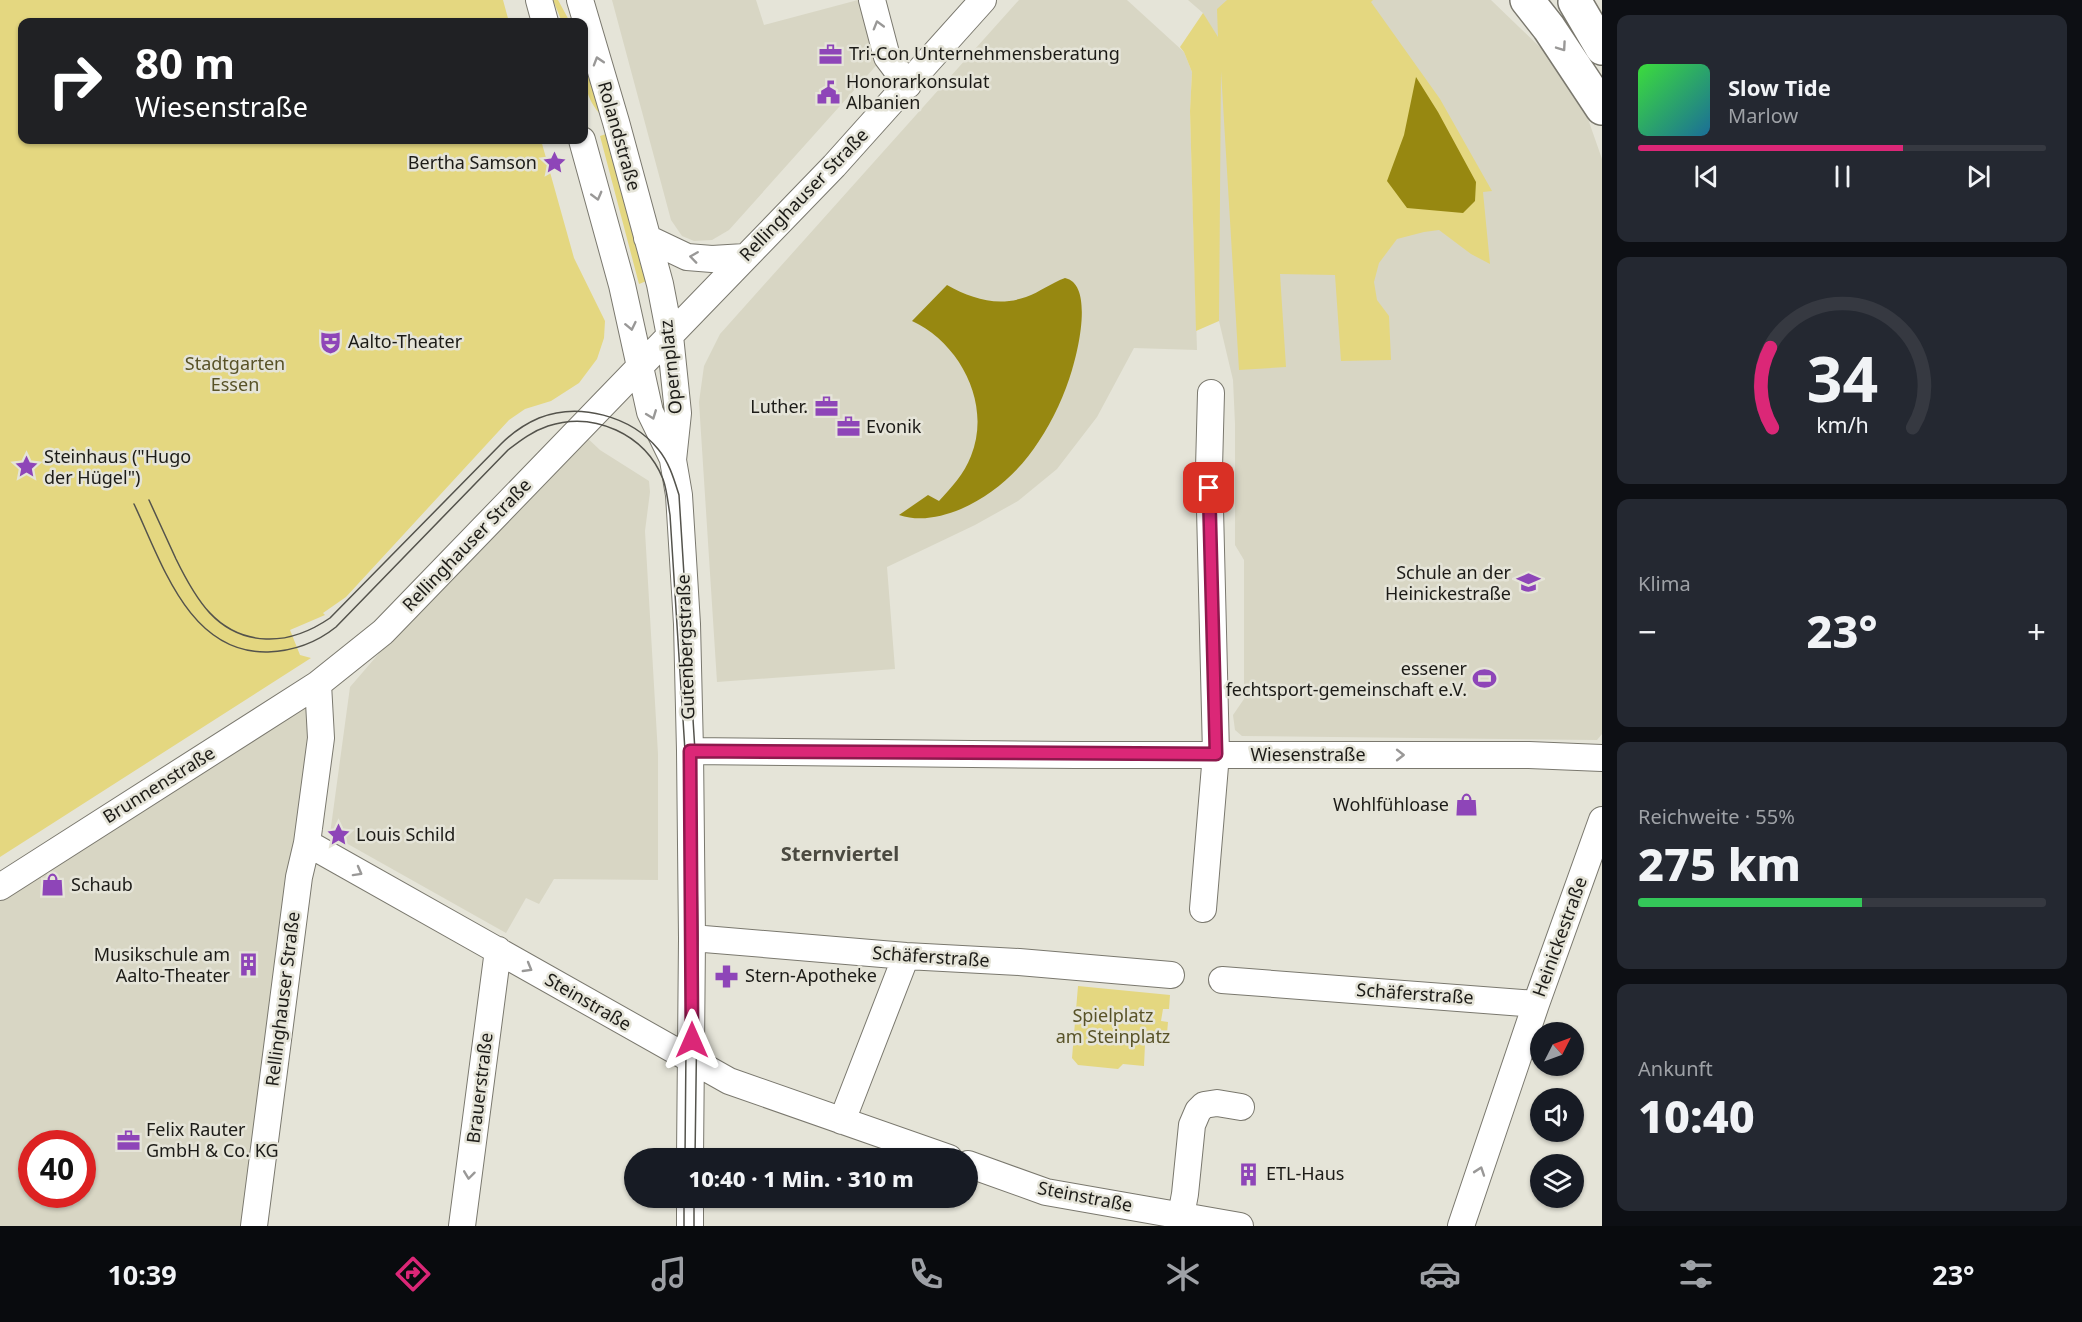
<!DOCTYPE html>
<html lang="de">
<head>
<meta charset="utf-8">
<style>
  body { margin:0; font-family:"Noto Sans",sans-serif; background:#242831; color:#f1f3f6; height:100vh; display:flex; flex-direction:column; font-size:22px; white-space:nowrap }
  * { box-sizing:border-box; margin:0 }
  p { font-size:20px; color:#9ea1a6 }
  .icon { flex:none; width:33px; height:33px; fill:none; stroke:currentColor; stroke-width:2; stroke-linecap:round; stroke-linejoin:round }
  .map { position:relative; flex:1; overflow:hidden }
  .drawer { display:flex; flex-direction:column; gap:15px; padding:15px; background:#0d0f14; width:480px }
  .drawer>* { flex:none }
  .top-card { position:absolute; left:18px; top:18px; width:570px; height:126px; border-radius:12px; box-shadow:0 2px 4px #0004; background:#202124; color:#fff; overflow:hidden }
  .needle { width:39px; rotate:48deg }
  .controls { position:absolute; left:1530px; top:1022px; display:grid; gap:12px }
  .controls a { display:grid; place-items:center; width:54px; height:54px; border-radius:50%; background:#171b24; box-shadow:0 2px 4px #0004; font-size:30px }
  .speed { position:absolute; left:18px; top:1130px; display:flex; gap:12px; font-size:30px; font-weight:700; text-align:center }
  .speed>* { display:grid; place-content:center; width:78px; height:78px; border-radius:50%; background:#171b24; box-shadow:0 2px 4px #0004; line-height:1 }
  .speed .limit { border:9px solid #d22; background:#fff; color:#111 }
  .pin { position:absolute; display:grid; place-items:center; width:51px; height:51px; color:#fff; margin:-26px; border-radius:12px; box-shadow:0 3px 9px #0006 }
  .me { position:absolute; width:66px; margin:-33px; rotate:0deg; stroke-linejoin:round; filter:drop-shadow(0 0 4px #0008) }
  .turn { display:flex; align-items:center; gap:21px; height:126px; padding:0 18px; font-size:27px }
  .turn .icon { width:78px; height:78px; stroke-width:2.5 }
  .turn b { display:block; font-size:42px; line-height:51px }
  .big { font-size:45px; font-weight:800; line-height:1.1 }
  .drawer .card { flex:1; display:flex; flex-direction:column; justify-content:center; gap:9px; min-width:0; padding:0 21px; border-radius:12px; background:#242831 }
  .drawer .dial { align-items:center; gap:0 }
  .dial svg { height:156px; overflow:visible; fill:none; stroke:#363941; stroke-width:7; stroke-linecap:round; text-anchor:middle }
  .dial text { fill:#f1f3f6; stroke:none }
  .song { display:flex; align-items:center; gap:18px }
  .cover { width:72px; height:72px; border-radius:9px; background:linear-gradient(135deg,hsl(120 70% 55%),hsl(200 70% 35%)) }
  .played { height:6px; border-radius:3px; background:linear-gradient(90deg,#db2777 65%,#363941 65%) }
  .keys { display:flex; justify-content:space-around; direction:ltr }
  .heat { display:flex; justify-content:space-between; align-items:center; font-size:33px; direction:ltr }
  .charge { height:9px; border-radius:4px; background:linear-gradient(90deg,#34c759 55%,#363941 0) }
  .trip { position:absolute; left:624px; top:1148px; width:354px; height:60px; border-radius:30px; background:#171b24; box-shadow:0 2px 4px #0004; font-weight:800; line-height:60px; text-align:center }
  .tabs { display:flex; height:96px; justify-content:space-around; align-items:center; background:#090b0e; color:#9ea1a6 }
  .tabs .icon { width:42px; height:42px }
  .tabs .on { color:#db2777 }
  .tabs b { font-size:27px; color:#f1f3f6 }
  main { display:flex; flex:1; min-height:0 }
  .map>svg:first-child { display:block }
  .built { fill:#d8d6c4; fill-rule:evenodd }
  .green { fill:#e4d780 }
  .water { fill:#978811 }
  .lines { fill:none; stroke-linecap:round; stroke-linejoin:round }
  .minor-casing { stroke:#7a786e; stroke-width:28 }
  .highway-casing { stroke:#7a786e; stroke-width:36 }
  .minor { stroke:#fff; stroke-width:26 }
  .highway { stroke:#fff; stroke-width:33 }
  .tram { stroke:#54534c; stroke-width:1.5 }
  .oneway { stroke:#999897 }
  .route-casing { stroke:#8e194d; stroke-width:15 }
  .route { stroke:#db2777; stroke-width:10 }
  .labels { text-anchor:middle; stroke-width:5; stroke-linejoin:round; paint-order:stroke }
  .poi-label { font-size:18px; fill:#1c1b17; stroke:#e5e4d8; text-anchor:start }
  .street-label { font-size:18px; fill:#1c1b17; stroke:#e5e4d8 }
  .park-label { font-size:18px; fill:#585227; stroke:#e5e4d8 }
  .neighbourhood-label { font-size:20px; font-weight:bold; fill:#4b4a41; stroke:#e5e4d8 }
</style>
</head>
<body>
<main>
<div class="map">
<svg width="1602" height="1226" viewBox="0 0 1602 1226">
  <rect width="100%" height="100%" fill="#e5e4d8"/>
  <path class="built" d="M 612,0 L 756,0 L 764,25 L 858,0 L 867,0 L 882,59 L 729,230 L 712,240 L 694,241 L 682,236 L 671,220 Z
    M 1019,0 L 1127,0 L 1184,52 L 1192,72 L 1190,112 L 1197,350 L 1134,348 L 1097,417 L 1057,469 L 1018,501 L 975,525 L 887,567 L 895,669 L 717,682 L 699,402 L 704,366 L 720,334 Z
    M 1188,0 L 1491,0 L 1544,51 L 1588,119 L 1602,159 L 1602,734 L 1597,740 L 1242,736 L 1235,730 L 1233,715 L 1244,699 L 1244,560 L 1235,545 L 1235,424 L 1233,380 L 1219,321 L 1203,13 Z
    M 583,434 L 600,450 L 649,481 L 650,492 L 645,531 L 658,754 L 658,880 L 554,879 L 539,904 L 526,898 L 506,933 L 330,834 L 350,687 L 394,636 Z
    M 313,691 L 316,737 L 252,1226 L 0,1226 L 0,890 ZM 32,1143 L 82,1143 L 82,1194 L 32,1194 Z"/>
  <path class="green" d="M 0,0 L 503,0 L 509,22 L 22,22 L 22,140 L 541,140 L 574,258 L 605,321 L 604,338 L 597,359 L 579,383 L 551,401 L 525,409 L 509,420 L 346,597 L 323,613 L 325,615 L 290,630 L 300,655 L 311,658 L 0,857 Z
    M 553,0 L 558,0 L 570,22 L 562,22 Z
    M 1227,0 L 1373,0 L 1371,2 L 1440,99 L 1492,191 L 1483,192 L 1490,264 L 1471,254 L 1439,230 L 1424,232 L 1397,239 L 1379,263 L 1374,282 L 1377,300 L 1389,316 L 1391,360 L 1341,361 L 1335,275 L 1280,274 L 1286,367 L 1239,370 L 1221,71 L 1219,321 L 1196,331 L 1190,111 L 1192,72 L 1184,52 L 1180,47 L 1203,13 L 1218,37 L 1217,9 Z
    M 584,51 L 602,116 C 583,97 584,76 584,51 Z
    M 609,133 L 649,280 L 639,284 L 600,136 Z
    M 1078,986 L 1170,995 L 1169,1009 L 1163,1009 L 1161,1021 L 1168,1022 L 1166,1045 L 1145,1044 L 1144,1066 L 1123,1064 L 1118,1069 L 1078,1065 L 1072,1058 Z"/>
  <path class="water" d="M 1416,77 L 1438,112 L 1476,182 L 1475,201 L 1463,213 L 1407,208 L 1387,181 L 1404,135 Z
    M 1065,278 C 1094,284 1078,351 1072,370 C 1065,394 1053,420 1039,441 C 1020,471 993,495 961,509 C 941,517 920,522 899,515 L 928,495 L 939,501 C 952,487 964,474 971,456 C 992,404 960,343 912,321 L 947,285 C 972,299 998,307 1026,297 C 1040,292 1051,283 1065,278 Z"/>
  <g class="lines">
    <defs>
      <path id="minor" d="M 539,0 L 545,22
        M 580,0 L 616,122 L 660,284 L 670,336 L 678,413 L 673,460 L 679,495 L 687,624 L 690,751 L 692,938 L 690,1158
        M 872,0 L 887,57 L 908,85
        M 582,140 L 622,285 L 650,412 L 673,459
        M 647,238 L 687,257 L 712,259 L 745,257
        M 690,751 L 1076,755 L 1529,755 L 1602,758
        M 307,843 L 729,1081 L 949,1158
        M 0,887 L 318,684 L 383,632 L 834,166 L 983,0
        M 1203,909 L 1216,754 L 1209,468 L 1211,393
        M 692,938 L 906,956 L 1019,962 L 1171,975
        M 1222,980 L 1536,1004
        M 842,1121 L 906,956
        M 968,1164 L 1046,1192 L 1240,1226
        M 254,1226 L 299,877 L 307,843 L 321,738 L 318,684
        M 462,1226 L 498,950
        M 690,1226 L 690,1197
        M 1179,1226 L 1185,1194 L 1192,1125 L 1198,1111 L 1204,1105 L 1217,1103 L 1241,1107
        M 1461,1226 L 1536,1004 L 1602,820"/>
      <path id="highway" d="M 1527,0 L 1549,28 L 1602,108
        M 1575,2 L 1602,48"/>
    </defs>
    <use href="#minor" class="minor-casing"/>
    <use href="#highway" class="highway-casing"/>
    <use href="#minor" class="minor"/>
    <use href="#highway" class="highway"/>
    <path class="tram" d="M 149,500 C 158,520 167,539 176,559 C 195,598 217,637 266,639 C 290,640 311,631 330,618 L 501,444 C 512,433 525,424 539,418 C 579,402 631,416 658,449 C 669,462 674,479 679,495 L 695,751 L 698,938 L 695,1158
      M 134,504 C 162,563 189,654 268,652 C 294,651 316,643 336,627 L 508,450 C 521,440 533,431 548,426 C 594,411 645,434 663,479 C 667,490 668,503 670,515 L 685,751 L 687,937 L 685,1158
      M 684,1226 L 684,1197
      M 694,1226 L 694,1197"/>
  </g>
  <defs><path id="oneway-chevron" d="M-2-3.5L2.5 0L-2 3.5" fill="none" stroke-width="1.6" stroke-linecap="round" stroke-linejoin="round" transform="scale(1.5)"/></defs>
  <g class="oneway">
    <use href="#oneway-chevron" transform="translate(878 25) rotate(-106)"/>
    <use href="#oneway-chevron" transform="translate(1562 47) rotate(55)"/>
    <use href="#oneway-chevron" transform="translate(598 61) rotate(-107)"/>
    <use href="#oneway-chevron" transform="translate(597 196) rotate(75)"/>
    <use href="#oneway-chevron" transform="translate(694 257) rotate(-172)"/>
    <use href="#oneway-chevron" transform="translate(631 326) rotate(78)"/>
    <use href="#oneway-chevron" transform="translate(652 415) rotate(69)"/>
    <use href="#oneway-chevron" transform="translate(1400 755)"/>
    <use href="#oneway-chevron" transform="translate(358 872) rotate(29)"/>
    <use href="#oneway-chevron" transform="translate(528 968) rotate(30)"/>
    <use href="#oneway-chevron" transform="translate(1480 1171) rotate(-71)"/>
    <use href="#oneway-chevron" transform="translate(469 1175) rotate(97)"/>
  </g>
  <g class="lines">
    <defs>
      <path id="route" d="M 692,1040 L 690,751 L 1216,754 L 1209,488"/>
    </defs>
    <use href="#route" class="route-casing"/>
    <use href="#route" class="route"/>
  </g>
  <defs>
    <symbol id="office-bare" viewBox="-9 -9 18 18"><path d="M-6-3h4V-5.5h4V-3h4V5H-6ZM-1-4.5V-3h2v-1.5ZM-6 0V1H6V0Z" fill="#8e45b8" stroke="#e5e4d8" stroke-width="2.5" paint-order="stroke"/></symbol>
    <symbol id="civic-bare" viewBox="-9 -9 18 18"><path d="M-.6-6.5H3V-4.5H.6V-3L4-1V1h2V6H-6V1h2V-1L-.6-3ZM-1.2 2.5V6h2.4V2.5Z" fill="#8e45b8" stroke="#e5e4d8" stroke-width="2.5" paint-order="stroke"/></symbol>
    <symbol id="sight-bare" viewBox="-9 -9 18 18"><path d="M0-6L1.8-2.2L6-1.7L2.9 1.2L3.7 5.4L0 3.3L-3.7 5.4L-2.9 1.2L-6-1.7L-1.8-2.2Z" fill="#8e45b8" stroke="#e5e4d8" stroke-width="2.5" paint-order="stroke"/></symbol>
    <symbol id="theatre-bare" viewBox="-9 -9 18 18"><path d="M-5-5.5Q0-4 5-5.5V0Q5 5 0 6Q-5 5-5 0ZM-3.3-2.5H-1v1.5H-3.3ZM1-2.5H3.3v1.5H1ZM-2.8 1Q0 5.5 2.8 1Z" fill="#8e45b8" stroke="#e5e4d8" stroke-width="2.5" paint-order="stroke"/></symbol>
    <symbol id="school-bare" viewBox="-9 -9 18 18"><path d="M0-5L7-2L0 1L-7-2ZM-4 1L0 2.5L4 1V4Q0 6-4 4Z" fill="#8e45b8" stroke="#e5e4d8" stroke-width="2.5" paint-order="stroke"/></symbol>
    <symbol id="stadium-bare" viewBox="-9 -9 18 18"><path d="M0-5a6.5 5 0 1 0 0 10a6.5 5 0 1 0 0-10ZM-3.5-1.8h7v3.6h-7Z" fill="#8e45b8" stroke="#e5e4d8" stroke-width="2.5" paint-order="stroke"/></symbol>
    <symbol id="shop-bare" viewBox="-9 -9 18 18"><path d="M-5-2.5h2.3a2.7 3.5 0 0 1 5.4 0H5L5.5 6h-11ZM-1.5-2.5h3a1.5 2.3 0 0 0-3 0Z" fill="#8e45b8" stroke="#e5e4d8" stroke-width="2.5" paint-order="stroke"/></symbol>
    <symbol id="building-bare" viewBox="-9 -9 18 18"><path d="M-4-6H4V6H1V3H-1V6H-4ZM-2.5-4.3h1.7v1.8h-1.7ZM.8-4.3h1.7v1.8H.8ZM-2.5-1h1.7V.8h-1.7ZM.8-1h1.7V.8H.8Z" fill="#8e45b8" stroke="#e5e4d8" stroke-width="2.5" paint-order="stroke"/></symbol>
    <symbol id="pharmacy-bare" viewBox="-9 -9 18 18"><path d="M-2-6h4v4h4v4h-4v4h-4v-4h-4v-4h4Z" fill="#8e45b8" stroke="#e5e4d8" stroke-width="2.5" paint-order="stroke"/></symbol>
  </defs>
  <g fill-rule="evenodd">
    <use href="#office-bare" x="814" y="38" width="33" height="33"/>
    <use href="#civic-bare" x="812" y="76" width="33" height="33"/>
    <use href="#sight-bare" x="538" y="146" width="33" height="33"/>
    <use href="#theatre-bare" x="314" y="326" width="33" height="33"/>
    <use href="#office-bare" x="810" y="390" width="33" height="33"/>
    <use href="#office-bare" x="832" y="410" width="33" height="33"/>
    <use href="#sight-bare" x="10" y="450" width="33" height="33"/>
    <use href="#school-bare" x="1512" y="566" width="33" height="33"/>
    <use href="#stadium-bare" x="1468" y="662" width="33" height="33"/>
    <use href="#shop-bare" x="1450" y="788" width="33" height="33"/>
    <use href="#sight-bare" x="322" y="818" width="33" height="33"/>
    <use href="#shop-bare" x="36" y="868" width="33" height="33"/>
    <use href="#building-bare" x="232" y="948" width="33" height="33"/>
    <use href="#pharmacy-bare" x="710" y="960" width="33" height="33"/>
    <use href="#office-bare" x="112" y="1124" width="33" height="33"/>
    <use href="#building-bare" x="1232" y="1158" width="33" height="33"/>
  </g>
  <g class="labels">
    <g class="poi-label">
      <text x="849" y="60">Tri-Con Unternehmensberatung</text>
      <text x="846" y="88">Honorarkonsulat<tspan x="846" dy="21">Albanien</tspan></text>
      <text x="537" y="169" text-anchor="end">Bertha Samson</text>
      <text x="348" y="348">Aalto-Theater</text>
      <text x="808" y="413" text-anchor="end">Luther.</text>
      <text x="866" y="433">Evonik</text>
      <text x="44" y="463">Steinhaus ("Hugo<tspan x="44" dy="21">der Hügel")</tspan></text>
      <text x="1511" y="579" text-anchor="end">Schule an der<tspan x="1511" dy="21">Heinickestraße</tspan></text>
      <text x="1467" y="675" text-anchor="end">essener<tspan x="1467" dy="21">fechtsport-gemeinschaft e.V.</tspan></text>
      <text x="1449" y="811" text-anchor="end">Wohlfühloase</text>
      <text x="356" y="841">Louis Schild</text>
      <text x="71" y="891">Schaub</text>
      <text x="230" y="961" text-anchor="end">Musikschule am<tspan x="230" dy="21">Aalto-Theater</tspan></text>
      <text x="745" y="982">Stern-Apotheke</text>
      <text x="146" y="1136">Felix Rauter<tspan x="146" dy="21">GmbH &amp; Co. KG</tspan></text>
      <text x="1266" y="1180">ETL-Haus</text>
    </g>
    <g class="street-label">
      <text transform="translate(619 136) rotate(74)" y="6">Rolandstraße</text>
      <text transform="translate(804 195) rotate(-46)" y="6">Rellinghauser Straße</text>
      <text transform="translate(671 367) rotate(-96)" y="6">Opernplatz</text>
      <text transform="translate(467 545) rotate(-46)" y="6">Rellinghauser Straße</text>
      <text transform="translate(686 647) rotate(-92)" y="6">Gutenbergstraße</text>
      <text x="1308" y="761">Wiesenstraße</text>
      <text transform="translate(159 785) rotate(-32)" y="6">Brunnenstraße</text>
      <text transform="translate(1560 937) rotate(-70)" y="6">Heinickestraße</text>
      <text transform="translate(931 957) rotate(4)" y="6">Schäferstraße</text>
      <text transform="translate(1415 994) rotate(4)" y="6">Schäferstraße</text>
      <text transform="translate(283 999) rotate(-83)" y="6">Rellinghauser Straße</text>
      <text transform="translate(588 1002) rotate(30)" y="6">Steinstraße</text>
      <text transform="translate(480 1088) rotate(-83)" y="6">Brauerstraße</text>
      <text transform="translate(1085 1197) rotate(11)" y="6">Steinstraße</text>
    </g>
    <g class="park-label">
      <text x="235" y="370">Stadtgarten<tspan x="235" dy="21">Essen</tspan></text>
      <text x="1113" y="1022">Spielplatz<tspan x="1113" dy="21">am Steinplatz</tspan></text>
    </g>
    <g class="neighbourhood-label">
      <text x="840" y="861">Sternviertel</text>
    </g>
  </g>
</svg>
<div class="controls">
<a><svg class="needle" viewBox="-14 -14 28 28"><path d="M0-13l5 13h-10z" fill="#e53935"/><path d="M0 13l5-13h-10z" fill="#9ea1a6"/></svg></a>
<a><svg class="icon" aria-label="sound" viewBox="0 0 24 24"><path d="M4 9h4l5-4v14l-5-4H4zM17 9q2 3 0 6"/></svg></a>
<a><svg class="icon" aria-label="layers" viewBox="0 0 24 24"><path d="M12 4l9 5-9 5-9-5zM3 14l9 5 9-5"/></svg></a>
</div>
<div class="speed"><div class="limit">40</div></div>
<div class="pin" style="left:1209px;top:488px;background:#d93025"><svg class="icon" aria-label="arrive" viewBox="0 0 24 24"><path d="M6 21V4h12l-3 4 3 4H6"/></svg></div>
<svg class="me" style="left:692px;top:1040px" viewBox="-20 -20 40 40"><path d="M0-17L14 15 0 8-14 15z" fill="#db2777" stroke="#fff" stroke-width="4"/></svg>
<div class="trip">10:40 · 1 Min. · 310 m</div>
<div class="top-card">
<div class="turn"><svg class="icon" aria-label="right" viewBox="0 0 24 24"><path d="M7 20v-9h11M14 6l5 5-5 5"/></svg><div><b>80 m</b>Wiesenstraße</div></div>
</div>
</div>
<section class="drawer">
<div class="card">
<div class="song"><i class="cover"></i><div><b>Slow Tide</b><p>Marlow</p></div></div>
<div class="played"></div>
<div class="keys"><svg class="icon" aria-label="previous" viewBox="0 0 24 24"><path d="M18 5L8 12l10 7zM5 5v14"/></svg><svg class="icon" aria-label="pause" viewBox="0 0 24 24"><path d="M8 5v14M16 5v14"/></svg><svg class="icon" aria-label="next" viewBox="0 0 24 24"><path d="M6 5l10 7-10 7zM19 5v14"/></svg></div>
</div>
<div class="card dial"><svg viewBox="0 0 100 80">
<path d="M14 69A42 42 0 1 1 86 69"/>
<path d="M14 69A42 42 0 0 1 13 28" stroke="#db2777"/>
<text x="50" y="56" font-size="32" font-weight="700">34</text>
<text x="50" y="72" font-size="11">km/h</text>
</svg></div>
<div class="card"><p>Klima</p>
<div class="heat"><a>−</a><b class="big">23°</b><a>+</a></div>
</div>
<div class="card"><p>Reichweite · 55%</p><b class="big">275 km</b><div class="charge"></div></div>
<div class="card"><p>Ankunft</p><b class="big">10:40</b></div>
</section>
</main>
<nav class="tabs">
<b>10:39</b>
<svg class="icon on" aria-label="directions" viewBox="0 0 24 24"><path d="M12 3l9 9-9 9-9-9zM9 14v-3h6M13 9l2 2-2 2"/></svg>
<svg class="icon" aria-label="music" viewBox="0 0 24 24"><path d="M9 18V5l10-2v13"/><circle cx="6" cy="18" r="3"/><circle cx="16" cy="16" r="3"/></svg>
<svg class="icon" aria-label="phone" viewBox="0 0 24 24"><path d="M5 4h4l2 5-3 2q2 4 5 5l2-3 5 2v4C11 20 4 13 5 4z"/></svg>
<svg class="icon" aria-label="climate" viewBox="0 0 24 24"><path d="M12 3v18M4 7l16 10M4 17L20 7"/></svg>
<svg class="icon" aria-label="car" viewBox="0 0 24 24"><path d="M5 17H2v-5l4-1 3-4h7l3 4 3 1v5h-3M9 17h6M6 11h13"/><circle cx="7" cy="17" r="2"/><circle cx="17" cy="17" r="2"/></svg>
<svg class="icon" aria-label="filters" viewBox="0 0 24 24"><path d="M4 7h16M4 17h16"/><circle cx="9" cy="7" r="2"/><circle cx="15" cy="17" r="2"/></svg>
<b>23°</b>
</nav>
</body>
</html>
